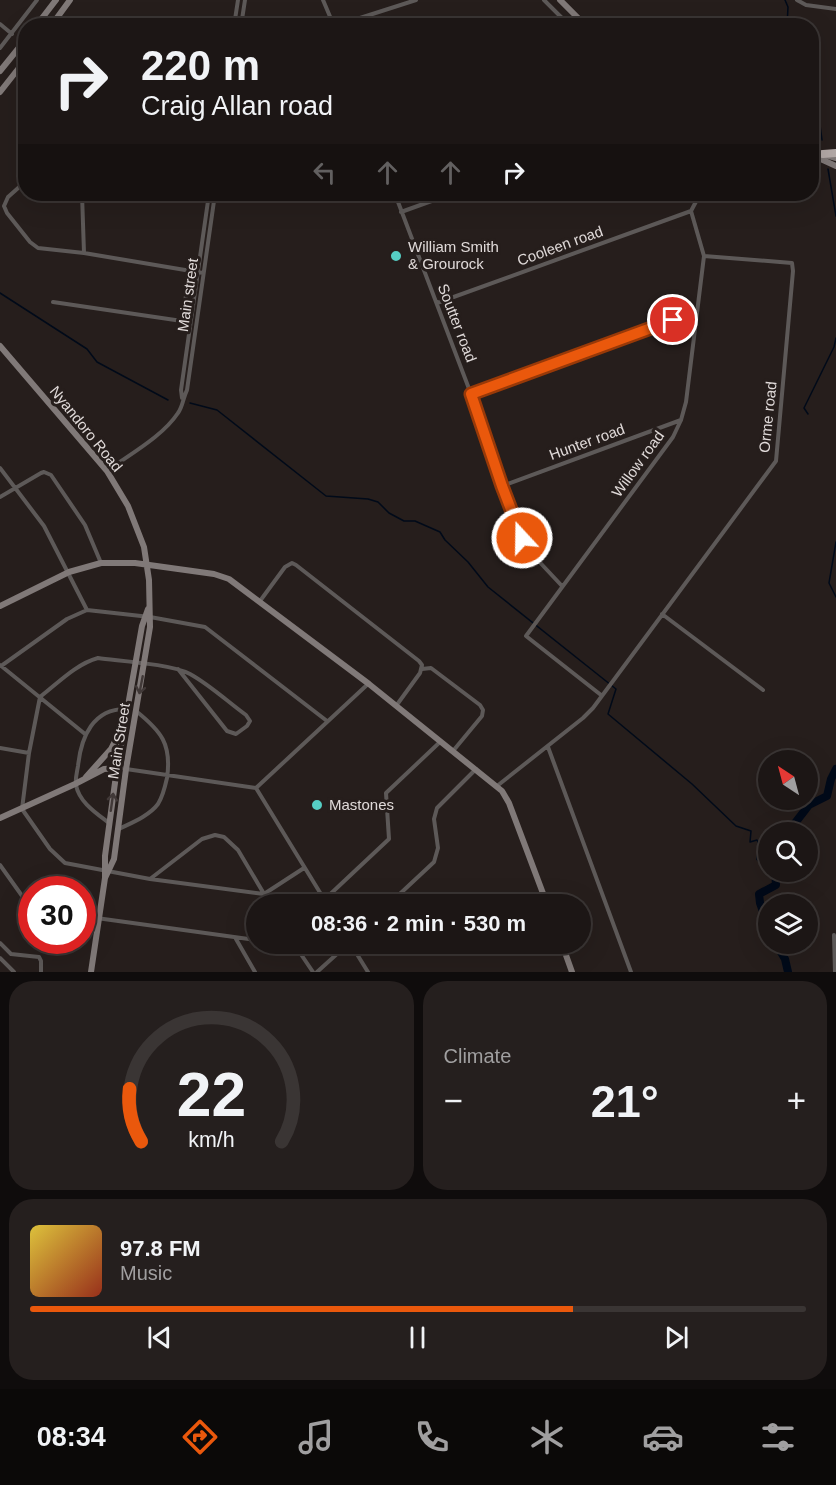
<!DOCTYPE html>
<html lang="en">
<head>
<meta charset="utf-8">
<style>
  body { margin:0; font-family:Arial,sans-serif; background:#251f1e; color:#f1f3f6; height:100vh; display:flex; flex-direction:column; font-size:22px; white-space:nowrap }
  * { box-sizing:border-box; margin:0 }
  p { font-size:20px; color:#a09fa0 }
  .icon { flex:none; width:33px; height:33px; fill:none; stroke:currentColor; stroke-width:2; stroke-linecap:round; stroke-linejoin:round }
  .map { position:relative; height:972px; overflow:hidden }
  .drawer { display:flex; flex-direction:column; gap:9px; padding:9px; background:#0f0c0c; flex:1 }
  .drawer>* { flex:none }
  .hud { position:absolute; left:18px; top:18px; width:801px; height:183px; border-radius:24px; box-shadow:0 6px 24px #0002,0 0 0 2px #3a3534; background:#1c1615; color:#f1f3f6; overflow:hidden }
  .needle { width:39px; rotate:324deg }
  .fabs { position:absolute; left:758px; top:750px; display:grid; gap:12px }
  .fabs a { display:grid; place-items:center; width:60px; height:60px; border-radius:50%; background:#1c1615; box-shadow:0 6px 24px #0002,0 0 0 2px #3a3534; font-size:30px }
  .speed { position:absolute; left:18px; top:876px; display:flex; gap:12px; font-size:30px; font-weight:700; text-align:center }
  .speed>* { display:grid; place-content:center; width:78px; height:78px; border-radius:50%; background:#1c1615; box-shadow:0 6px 24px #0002,0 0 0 2px #3a3534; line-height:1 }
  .speed .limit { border:9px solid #d22; background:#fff; color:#111 }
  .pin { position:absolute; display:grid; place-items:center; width:51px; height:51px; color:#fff; margin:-26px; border:3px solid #fff; border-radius:50%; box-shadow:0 2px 6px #0007 }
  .me { position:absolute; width:66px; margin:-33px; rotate:339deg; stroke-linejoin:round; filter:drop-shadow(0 0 4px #0008) }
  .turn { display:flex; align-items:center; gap:21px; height:126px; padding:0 24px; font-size:27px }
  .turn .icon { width:78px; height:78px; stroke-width:2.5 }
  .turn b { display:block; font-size:42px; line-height:51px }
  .lanes { display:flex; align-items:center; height:57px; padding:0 24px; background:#0003; justify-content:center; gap:30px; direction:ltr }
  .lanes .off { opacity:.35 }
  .big { font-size:45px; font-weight:700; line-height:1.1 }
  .drawer .tile { flex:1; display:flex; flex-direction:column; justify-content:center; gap:9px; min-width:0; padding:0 21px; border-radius:24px; background:#251f1e }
  .drawer .dial { align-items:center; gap:0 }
  .dial svg { height:156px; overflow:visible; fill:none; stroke:#3a3534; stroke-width:7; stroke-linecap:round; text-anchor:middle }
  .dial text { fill:#f1f3f6; stroke:none }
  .song { display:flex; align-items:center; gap:18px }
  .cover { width:72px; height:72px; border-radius:9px; background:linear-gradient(135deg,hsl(50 70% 55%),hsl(10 70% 35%)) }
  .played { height:6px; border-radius:3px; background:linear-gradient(90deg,#ea580c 70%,#3a3534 70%) }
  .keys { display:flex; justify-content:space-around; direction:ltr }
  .heat { display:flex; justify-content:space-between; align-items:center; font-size:33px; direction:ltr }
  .drawer .tiles { flex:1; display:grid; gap:9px; grid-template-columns:1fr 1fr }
  .tile:last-child { grid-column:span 2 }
  .trip { position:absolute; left:246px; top:894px; width:345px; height:60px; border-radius:30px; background:#1c1615; box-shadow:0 6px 24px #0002,0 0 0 2px #3a3534; font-weight:700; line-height:60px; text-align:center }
  .dock { display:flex; height:96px; justify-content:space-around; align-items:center; background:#0b0908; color:#a09fa0 }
  .dock .icon { width:42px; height:42px }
  .dock .selected { color:#ea580c }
  .dock b { font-size:27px; color:#f1f3f6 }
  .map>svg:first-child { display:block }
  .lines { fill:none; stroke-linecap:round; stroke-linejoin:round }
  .stream { stroke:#000a19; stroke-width:1.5 }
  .river { stroke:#000a19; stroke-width:8 }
  .street { stroke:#5d5958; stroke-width:4 }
  .secondary { stroke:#807978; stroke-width:6 }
  .highway { stroke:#b3a9a7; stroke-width:8 }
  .oneway { stroke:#413938 }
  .route-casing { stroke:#983908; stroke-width:15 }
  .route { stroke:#ea580c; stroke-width:10 }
  .poi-dot { fill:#56cec4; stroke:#261e1c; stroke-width:2 }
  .labels { text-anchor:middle; stroke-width:6; stroke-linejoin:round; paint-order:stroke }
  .street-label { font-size:15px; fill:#e0dad9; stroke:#261e1c }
  .poi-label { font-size:15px; fill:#e0dad9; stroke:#261e1c; text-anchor:start }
</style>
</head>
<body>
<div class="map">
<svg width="836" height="972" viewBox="0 0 836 972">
  <rect width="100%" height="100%" fill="#261e1c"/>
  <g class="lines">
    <path class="stream" d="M 785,0 L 788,7 L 787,26
      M 812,100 L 818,110 L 822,140
      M 828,169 L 836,216
      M 0,293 L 87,349 L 97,362 L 168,400
      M 190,403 L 217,410 L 326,496 L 368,499 L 378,502 L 389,513 L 404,521 L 415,521 L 440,532 L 445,540 L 468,562 L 488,587 L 616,689 L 608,714 L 692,784 L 736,826 L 751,831 L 750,842 L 757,840 L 762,851
      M 808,414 L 804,408 L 834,347 L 836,338
      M 836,542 L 829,583 L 836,597"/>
    <path class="river" d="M 788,832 L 809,805 L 827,796 L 831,779 L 836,769
      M 768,844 L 762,851 L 760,858 L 768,865
      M 768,926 L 760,903 L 759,894 L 776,885 L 775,872
      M 776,944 L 785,959 L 788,972"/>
    <path class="street" d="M 323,0 L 334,26
      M 544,0 L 570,26
      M 797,0 L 806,5 L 836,9
      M 0,24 L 12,34
      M 234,26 L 238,0
      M 241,26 L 245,0
      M 335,26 L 416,0
      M 551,26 L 559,16
      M 0,48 L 37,0
      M 26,181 L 8,197 L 4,206 L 7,213 L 30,242 L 38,248 L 84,253 L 203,273
      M 82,194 L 84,253
      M 395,194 L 471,394 L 502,486 L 522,538 L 532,554 L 562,586
      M 401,212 L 451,194
      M 53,302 L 182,321 L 190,270
      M 437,303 L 691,211
      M 471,394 L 696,312
      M 182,398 L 181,390 L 209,194
      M 0,468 L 44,526 L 87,610
      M 107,471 C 130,454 162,437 178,413 C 183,406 183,398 187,390 L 215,194
      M 502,486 L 681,420
      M 0,497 L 41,473 L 44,472 L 51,475 L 85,525 L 101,563
      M 260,601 L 285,567 L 292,563 L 296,565 L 419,661 L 422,665 L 420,673 L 396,706
      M 662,614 L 763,690
      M 0,665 L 85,734
      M 1,666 L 67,619 L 87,610 L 150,617 L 205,627 L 327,721
      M 178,669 L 227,731 L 236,734 L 247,726 L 250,721 L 246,715 C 228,702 210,685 190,674 C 172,664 120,661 98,658 C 76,664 58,683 40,697 L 29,753 L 22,809 L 50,849 L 65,863 L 150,879 L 264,894 L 304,868
      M 422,669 L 431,668 L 480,705 L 483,710 L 482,716 L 453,751
      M 601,695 L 526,636 L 673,437 L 681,420 L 686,402 L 704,256 L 691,211 L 700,194
      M 548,747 L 631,972
      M 0,748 L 29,753
      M 126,769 L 256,788 L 368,684
      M 497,786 L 583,718 L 593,708 L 776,461 L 793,271 L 792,263 L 704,256
      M 256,788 L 327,904
      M 109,823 C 96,813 79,802 76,785 C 75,779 77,772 78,766 C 81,737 93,708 127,709
      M 119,829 C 131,823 149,816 158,804 C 163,796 165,787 167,778 C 172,744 161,731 136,711
      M 0,865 L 25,900 L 32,905
      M 150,879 L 202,839 L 215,835 L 224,837 L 238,850 L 270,904
      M 324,900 L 389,839 L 386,793 L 440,742
      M 389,904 L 434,862 L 438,848 L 434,819 L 437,808 L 476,769
      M 82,916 L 256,940
      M 834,935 L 835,972
      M 236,939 L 255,972
      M 0,943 L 11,954 L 39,957 L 41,961 L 41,972
      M 294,944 L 313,972
      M 355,951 L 368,972
      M 0,958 L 14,972
      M 317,972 L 348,944"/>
    <path class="secondary" d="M 560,0 L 586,26
      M 36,26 L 56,0
      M 51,26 L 70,0
      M 0,71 L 26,39
      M 0,92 L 26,59
      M 812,151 L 836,158
      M 812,155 L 836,166
      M 0,346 L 107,471 L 128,506 L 144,547 L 149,580 L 150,627 L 126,769 L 114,859 L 105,878
      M 0,606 L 69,572 L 101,563 L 135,563 L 214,574 L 229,579 L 369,684 L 502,791 L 509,803 L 547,904
      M 86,777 L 111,749 L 122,727
      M 0,818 L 75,784 L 104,769 L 120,768
      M 562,944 L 572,972
      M 91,972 L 105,878 L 105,856 L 117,768 L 142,626 L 148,609"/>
    <path class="highway" d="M 823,154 L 836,153"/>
  </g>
  <defs><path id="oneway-shaft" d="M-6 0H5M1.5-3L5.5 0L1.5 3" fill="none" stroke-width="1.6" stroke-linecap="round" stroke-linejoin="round" transform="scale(1.5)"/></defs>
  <g class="oneway">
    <use href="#oneway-shaft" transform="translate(141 685) rotate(101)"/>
    <use href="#oneway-shaft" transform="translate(112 802) rotate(-82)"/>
  </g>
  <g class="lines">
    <defs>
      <path id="route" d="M 522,538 L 502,486 L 471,394 L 673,320"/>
    </defs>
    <use href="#route" class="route-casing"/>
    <use href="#route" class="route"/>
  </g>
  <g class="poi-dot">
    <circle cx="396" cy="256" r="6"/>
    <circle cx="317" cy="805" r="6"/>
  </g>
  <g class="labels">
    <g class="street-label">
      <text transform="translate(560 246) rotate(-20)" y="5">Cooleen road</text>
      <text transform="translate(188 295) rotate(-82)" y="5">Main street</text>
      <text transform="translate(457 323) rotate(69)" y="5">Soutter road</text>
      <text transform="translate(768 417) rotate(-84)" y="5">Orme road</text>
      <text transform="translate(86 429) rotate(51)" y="5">Nyandoro Road</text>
      <text transform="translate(587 442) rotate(-20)" y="5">Hunter road</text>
      <text transform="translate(638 464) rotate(-54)" y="5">Willow road</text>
      <text transform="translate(119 741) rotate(-81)" y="5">Main Street</text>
    </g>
    <g class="poi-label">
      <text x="408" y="252">William Smith<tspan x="408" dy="17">&amp; Grourock</tspan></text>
      <text x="329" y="810">Mastones</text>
    </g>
  </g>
</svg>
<div class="fabs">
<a><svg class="needle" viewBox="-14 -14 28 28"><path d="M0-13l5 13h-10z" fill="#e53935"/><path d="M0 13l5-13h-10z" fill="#a09fa0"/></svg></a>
<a><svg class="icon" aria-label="search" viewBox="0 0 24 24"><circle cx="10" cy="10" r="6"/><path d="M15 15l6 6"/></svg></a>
<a><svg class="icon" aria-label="layers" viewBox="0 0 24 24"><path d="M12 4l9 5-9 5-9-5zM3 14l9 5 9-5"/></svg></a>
</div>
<div class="speed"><div class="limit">30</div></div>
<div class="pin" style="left:673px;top:320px;background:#d93025"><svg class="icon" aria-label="arrive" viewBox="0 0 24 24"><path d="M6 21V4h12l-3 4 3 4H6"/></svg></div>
<svg class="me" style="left:522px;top:538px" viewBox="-20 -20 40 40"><circle r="17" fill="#ea580c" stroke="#fff" stroke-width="3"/><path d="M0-11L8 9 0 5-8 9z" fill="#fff"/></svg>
<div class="trip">08:36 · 2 min · 530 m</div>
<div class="hud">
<div class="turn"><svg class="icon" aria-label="right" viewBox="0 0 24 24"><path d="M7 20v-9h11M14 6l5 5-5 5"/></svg><div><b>220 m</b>Craig Allan road</div></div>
<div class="lanes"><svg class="icon off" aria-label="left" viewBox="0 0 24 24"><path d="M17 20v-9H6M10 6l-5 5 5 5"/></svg><svg class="icon off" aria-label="ahead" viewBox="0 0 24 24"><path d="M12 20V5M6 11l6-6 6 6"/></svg><svg class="icon off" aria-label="ahead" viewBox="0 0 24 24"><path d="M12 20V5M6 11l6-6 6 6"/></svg><svg class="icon" aria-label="right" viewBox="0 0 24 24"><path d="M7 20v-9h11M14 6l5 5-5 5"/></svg></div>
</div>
</div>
<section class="drawer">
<div class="tiles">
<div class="tile dial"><svg viewBox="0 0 100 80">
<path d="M14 69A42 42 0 1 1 86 69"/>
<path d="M14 69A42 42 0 0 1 8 42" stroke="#ea580c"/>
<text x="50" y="56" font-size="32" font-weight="700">22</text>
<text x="50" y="72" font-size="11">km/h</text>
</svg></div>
<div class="tile"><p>Climate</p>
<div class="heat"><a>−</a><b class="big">21°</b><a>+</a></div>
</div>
<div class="tile">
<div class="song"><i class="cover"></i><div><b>97.8 FM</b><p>Music</p></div></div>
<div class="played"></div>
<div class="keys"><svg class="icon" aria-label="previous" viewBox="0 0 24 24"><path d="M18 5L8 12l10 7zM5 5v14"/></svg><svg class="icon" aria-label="pause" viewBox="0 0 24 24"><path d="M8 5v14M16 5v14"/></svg><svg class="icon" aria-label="next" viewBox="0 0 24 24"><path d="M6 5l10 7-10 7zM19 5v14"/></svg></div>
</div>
</div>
</section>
<nav class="dock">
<b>08:34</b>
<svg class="icon selected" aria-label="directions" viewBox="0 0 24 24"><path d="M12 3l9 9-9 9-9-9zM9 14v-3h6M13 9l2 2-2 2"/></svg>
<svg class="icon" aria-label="music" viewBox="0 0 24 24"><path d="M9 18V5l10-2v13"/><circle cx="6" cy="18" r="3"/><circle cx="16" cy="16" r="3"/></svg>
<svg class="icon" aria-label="phone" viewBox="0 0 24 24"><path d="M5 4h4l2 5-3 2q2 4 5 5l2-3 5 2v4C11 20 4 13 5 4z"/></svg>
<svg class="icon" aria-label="climate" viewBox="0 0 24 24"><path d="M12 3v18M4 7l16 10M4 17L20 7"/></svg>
<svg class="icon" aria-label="car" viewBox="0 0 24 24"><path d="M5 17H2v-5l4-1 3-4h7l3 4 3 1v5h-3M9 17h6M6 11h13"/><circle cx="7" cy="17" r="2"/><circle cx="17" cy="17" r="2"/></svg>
<svg class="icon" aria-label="filters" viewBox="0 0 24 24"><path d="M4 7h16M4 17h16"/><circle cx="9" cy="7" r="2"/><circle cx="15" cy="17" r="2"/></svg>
</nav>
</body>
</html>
